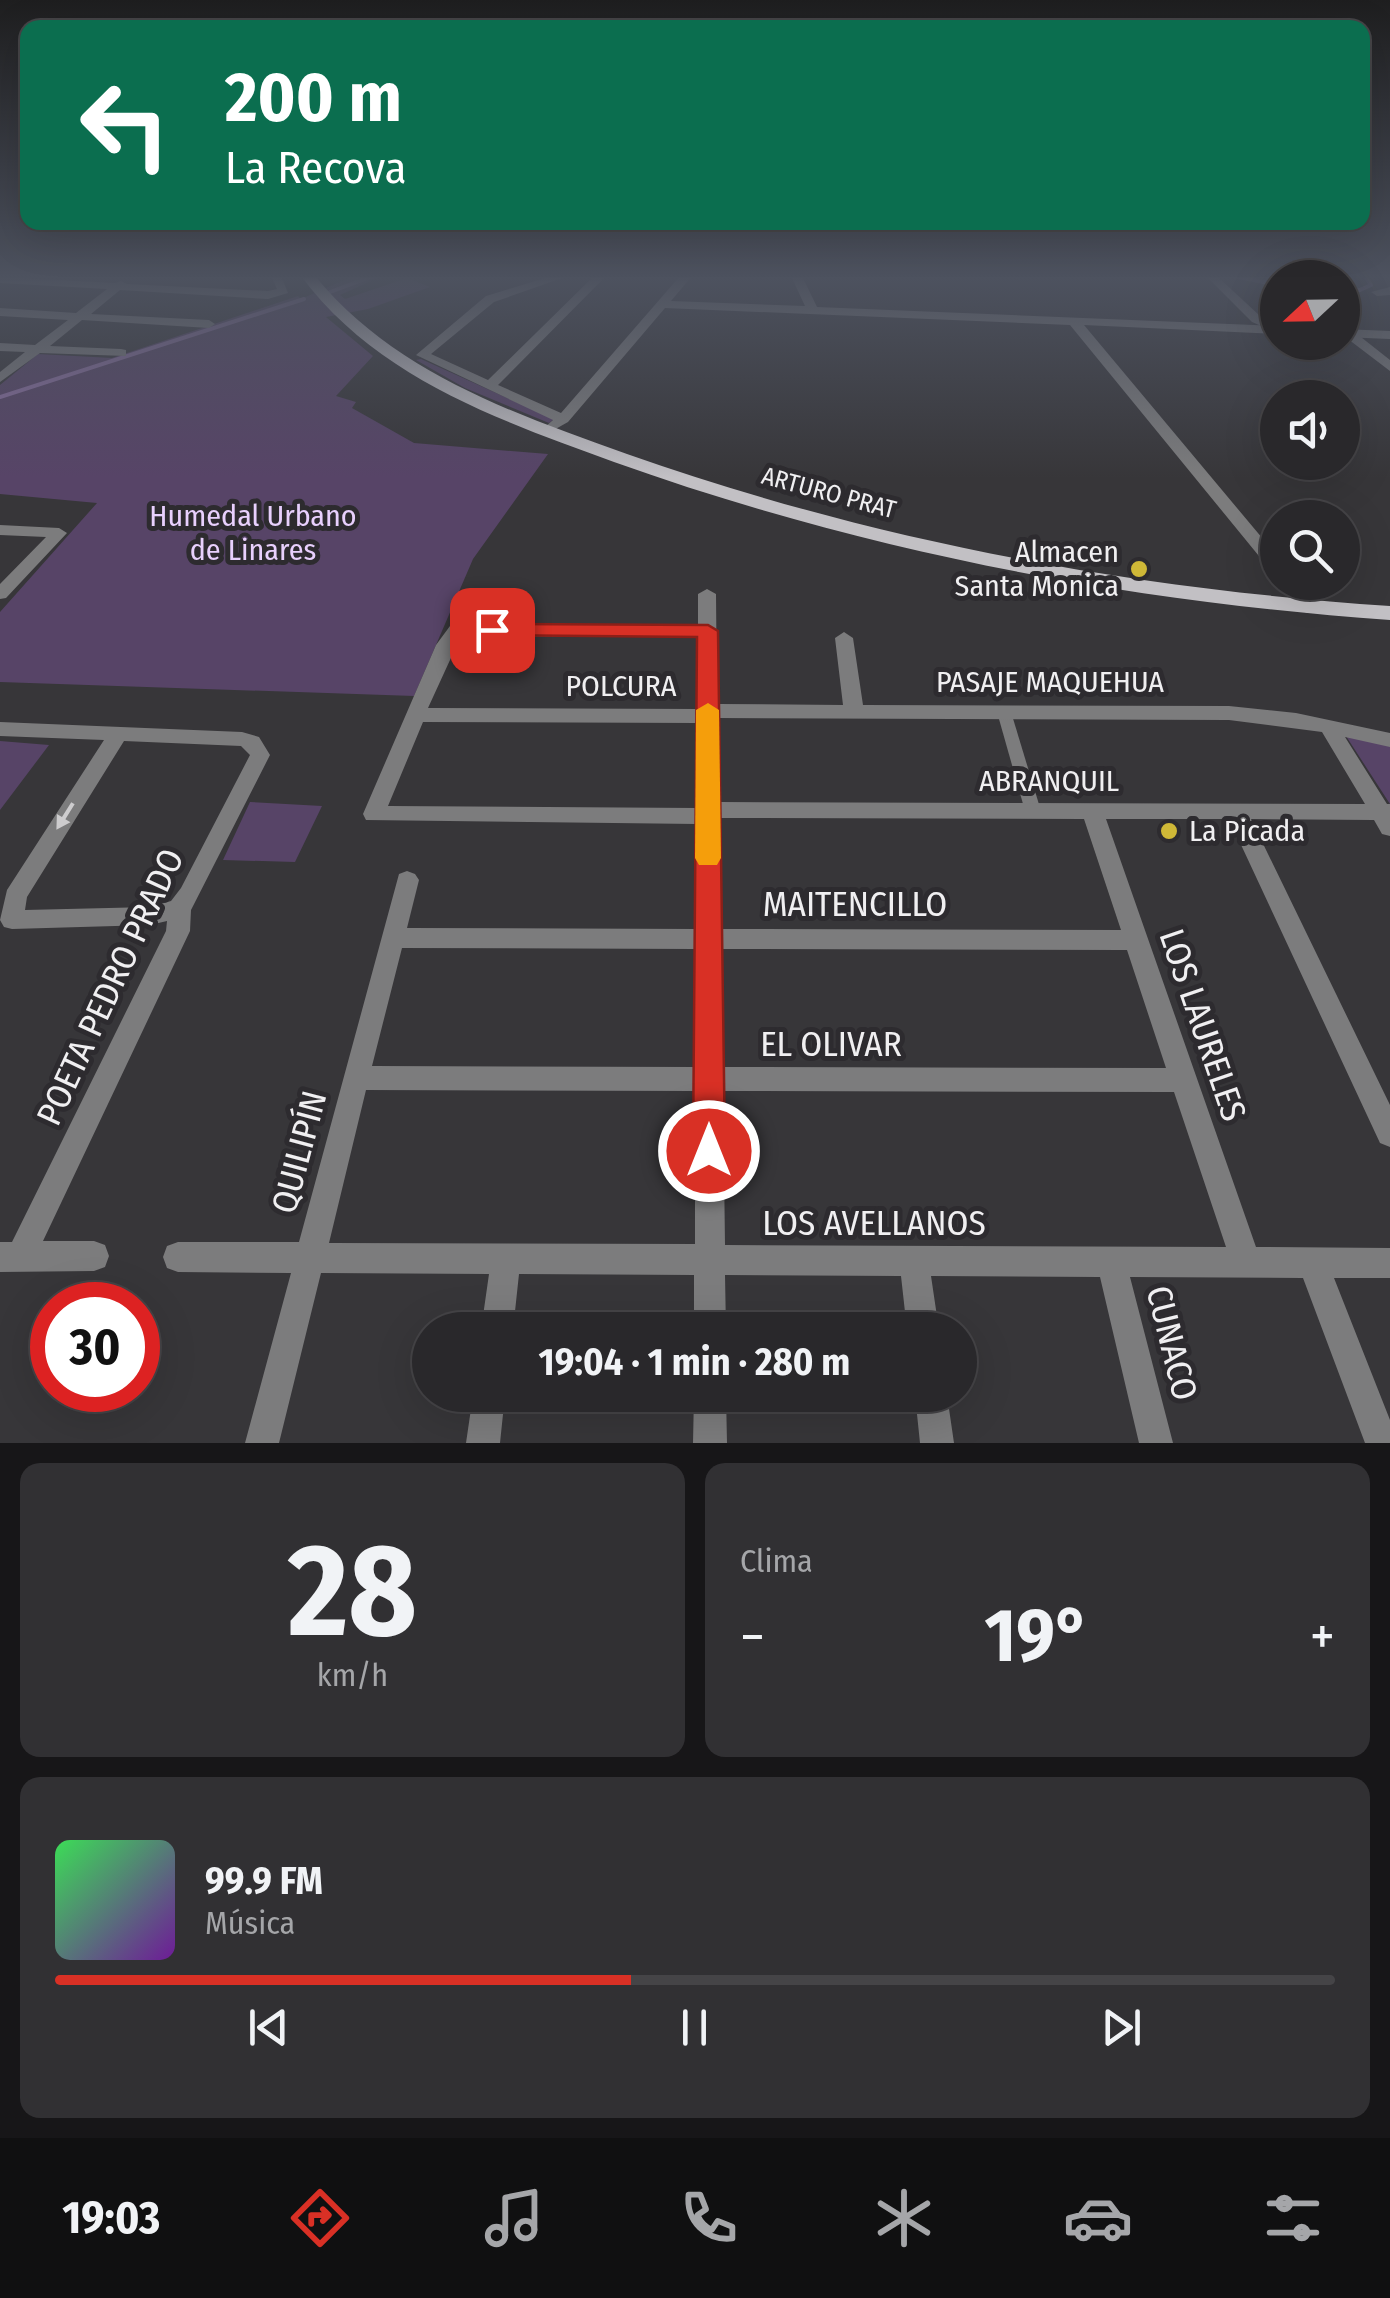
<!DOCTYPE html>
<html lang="es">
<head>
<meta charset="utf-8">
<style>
  body { margin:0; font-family:"Fira Sans Condensed",sans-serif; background:#313033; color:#f1f3f6; height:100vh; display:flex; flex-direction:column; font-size:38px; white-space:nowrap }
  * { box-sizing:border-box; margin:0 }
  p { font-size:32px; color:#a5a6a9 }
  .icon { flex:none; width:55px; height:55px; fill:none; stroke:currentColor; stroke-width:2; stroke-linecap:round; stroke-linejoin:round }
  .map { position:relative; height:1443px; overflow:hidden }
  .details { display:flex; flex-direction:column; gap:20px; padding:20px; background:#171618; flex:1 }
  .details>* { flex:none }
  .banner { position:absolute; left:20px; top:20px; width:1350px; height:210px; border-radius:20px; box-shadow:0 10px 40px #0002,0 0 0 2px #454447; background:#0b6e4f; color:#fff; overflow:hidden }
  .needle { width:65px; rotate:248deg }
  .controls { position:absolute; left:1260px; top:260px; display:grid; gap:20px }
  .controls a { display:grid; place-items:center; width:100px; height:100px; border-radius:50%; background:#29282b; box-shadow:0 10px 40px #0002,0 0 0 2px #454447; font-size:50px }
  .speed { position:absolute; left:30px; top:1282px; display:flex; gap:20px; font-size:50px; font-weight:700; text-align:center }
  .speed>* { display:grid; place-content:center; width:130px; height:130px; border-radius:50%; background:#29282b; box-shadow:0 10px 40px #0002,0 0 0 2px #454447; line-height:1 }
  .speed .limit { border:15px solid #d22; background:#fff; color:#111 }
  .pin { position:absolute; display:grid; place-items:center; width:85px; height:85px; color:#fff; margin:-42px; border-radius:20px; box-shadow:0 5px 15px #0006 }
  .me { position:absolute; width:110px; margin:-55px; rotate:0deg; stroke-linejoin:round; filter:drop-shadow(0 0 8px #0008) }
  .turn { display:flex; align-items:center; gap:35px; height:210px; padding:0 40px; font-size:45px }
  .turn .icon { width:130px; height:130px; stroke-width:2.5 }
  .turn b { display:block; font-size:70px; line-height:85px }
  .big { font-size:75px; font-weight:700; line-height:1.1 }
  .details .card { flex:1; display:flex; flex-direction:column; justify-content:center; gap:15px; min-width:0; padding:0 35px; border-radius:20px; background:#313033 }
  .details .dial { align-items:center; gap:0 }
  .dial b { font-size:130px; line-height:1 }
  .song { display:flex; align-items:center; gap:30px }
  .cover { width:120px; height:120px; border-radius:15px; background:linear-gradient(135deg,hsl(130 70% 55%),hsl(280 70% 35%)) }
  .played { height:10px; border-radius:5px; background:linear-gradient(90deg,#d93025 45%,#454447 45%) }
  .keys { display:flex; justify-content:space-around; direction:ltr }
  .heat { display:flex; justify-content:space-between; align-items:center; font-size:55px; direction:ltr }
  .details .tiles { flex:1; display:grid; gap:20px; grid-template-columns:1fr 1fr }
  .card:last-child { grid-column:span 2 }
  .trip { position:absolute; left:412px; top:1312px; width:565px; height:100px; border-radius:50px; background:#29282b; box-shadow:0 10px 40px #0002,0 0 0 2px #454447; font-weight:700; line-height:100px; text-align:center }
  .menu { display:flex; height:160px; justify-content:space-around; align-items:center; background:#101011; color:#a5a6a9 }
  .menu .icon { width:70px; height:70px }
  .menu .current { color:#d93025 }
  .menu b { font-size:45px; color:#f1f3f6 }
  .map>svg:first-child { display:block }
  .green { fill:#574467 }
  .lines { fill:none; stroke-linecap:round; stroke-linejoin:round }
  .stream { stroke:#896e9f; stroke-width:4 }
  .pedestrian { fill:#7c7c7d; fill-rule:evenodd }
  .minor { fill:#7c7c7d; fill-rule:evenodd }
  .tertiary { fill:#7c7c7d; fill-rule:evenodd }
  .primary { fill:#c2c0c4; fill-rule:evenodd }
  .oneway { fill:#cdccce }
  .route { fill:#d93025; stroke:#8d1f18; stroke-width:2.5 }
  .slow { fill:#f59e0b }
  .poi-dot { fill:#cfb837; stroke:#2d2b2f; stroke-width:4 }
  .labels { text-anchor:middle; stroke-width:10; stroke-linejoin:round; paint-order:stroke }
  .far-street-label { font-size:25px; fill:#f0eff1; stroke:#2d2b2f }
  .park-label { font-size:30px; fill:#e8d0fd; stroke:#2d2b2f }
  .poi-label { font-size:30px; fill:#f0eff1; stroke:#2d2b2f; text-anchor:end }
  .street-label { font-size:30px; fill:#f0eff1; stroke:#2d2b2f }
  .near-street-label { font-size:35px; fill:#f0eff1; stroke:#2d2b2f }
</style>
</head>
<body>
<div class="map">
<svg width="1390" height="1443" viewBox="0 0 1390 1443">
  <rect width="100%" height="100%" fill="#373639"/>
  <path class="green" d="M 353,276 L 382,276 L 340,295 L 345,299 L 407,278 L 430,287 L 368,309 L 326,317 L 373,356 L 336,396 L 356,402 L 352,408 L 414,443 L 548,454 L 473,559 L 414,696 L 0,682 L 0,612 L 97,503 L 0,494 L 0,385 L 38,354 L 112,358 L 298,296 L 301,299 Z
    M 421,359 L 554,419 L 549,423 L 465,388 L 416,360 Z
    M 1346,736 L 1390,745 L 1390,804 Z
    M 0,741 L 49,745 L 0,810 Z
    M 250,802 L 322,806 L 295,862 L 223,860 Z"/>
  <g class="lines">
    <path class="stream" d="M 1234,276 L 1278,285
      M 1342,289 L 1360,290 L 1371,285 L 1365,276
      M 330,292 L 373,276
      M 0,397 L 304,299"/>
    <path class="pedestrian" d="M 1004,707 L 1011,712 L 1041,811 L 1039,815 L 1027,815 L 1025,811 L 997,712 Z"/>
    <path class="minor" d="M 271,276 L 281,276 L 288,293 L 268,299 L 120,290 L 91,314 L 209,320 L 215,324 L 209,328 L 82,320 L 50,346 L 121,349 L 126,350 L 126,356 L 40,353 L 0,382 L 0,372 L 25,352 L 0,351 L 0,343 L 35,345 L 68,320 L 0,316 L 0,308 L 76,313 L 107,289 L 0,283 L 0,277 L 115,283 L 121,281 L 127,284 L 268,291 L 277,289 Z
      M 552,276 L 568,276 L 494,302 L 431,354 L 488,380 L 594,276 L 606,276 L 498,385 L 561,413 L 680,276 L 692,276 L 671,301 L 805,306 L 791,276 L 802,276 L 817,307 L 1278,326 L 1278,334 L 1084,325 L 1278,557 L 1278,573 L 1272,572 L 1070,325 L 665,308 L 568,422 L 552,431 L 545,427 L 553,420 L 416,355 L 486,296 Z
      M 1390,287 L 1390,295 L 1377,296 L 1371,292 Z
      M 1344,330 L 1352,330 L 1390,360 L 1390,371 L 1344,336 Z
      M 0,525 L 59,528 L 67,533 L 6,598 L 0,599 L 0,584 L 46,537 L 0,535 Z
      M 1282,582 L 1300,582 L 1321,609 L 1318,613 L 1306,613 Z
      M 707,589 L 716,594 L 717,704 L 843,705 L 835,638 L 844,632 L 853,638 L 863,705 L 1229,706 L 1296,713 L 1390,733 L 1390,747 L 1345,737 L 1387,804 L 1390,804 L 1390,836 L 1382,834 L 1374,820 L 1251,819 L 1390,1105 L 1390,1147 L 1380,1143 L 1229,819 L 1106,819 L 1256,1247 L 1390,1248 L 1390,1278 L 1334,1278 L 1390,1420 L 1390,1443 L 1365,1443 L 1303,1278 L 1130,1277 L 1173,1443 L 1139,1443 L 1100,1277 L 931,1276 L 939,1330 L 907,1330 L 901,1276 L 725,1275 L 726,1330 L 694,1330 L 694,1275 L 519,1274 L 513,1330 L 481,1330 L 489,1274 L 321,1273 L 279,1443 L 245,1443 L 291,1273 L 178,1272 L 167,1268 L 163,1257 L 167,1246 L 178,1242 L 299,1242 L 399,874 L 407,871 L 415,874 L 419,880 L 407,928 L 696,929 L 697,824 L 366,820 L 363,814 L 436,645 L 450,626 L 456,624 L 698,625 L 698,594 ZM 461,636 L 698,637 L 698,709 L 428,708 ZM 717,718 L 1229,720 L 1322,732 L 1365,804 L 719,802 ZM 423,722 L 698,723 L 697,808 L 388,806 ZM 719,818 L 1084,819 L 1121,930 L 720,929 ZM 402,948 L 696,949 L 696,1067 L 372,1066 ZM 721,949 L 1127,950 L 1166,1068 L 722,1067 ZM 366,1090 L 695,1091 L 695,1244 L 329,1243 ZM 723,1091 L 1174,1092 L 1226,1247 L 725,1245 Z
      M 0,722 L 242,732 L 259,737 L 270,755 L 191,910 L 190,931 L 43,1241 L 94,1241 L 105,1245 L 109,1256 L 105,1267 L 94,1271 L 0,1272 L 0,1242 L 12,1242 L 166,931 L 167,921 L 150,925 L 12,929 L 4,927 L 0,920 L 7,890 L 104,740 L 0,736 ZM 124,741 L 241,746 L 250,755 L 181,888 L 171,901 L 150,907 L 25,910 L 27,897 Z
      M 473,1395 L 505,1395 L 500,1443 L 466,1443 Z
      M 694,1395 L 726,1395 L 727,1443 L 693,1443 Z
      M 915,1395 L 947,1395 L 954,1443 L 920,1443 Z"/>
    <path class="tertiary" d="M 1206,276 L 1217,276 L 1260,316 L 1278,324 L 1278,333 L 1252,322 Z
      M 1342,329 L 1390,331 L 1390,339 L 1342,337 Z"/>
    <path class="primary" d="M 301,276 L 315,276 C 394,372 512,413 627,454 C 874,541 1128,588 1390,606 L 1390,620 C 1124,601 866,552 614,462 C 499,420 377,378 301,276 Z"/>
  </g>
  <defs><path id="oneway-solid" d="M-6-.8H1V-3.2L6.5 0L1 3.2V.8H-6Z" transform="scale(2.5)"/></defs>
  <use class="oneway" href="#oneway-solid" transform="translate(65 816) rotate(122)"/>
  <linearGradient id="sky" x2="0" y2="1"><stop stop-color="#1e1e1f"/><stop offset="0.58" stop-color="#4d525f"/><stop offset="1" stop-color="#4d525f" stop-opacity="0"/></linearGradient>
  <rect width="1390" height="478" fill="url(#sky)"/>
  <path class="route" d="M 492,624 L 708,625 L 718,631 L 725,1151 L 721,1162 L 709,1166 L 698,1162 L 693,1151 L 697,637 L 484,635 L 481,630 Z"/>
  <path class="slow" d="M 708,703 L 719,710 L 721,858 L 717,865 L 699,865 L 695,858 L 696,710 Z"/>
  <g class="poi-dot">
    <circle cx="1139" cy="569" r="10"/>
    <circle cx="1169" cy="831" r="10"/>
  </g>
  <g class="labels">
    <g class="far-street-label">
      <text transform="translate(829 492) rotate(15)" y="9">ARTURO PRAT</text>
    </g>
    <g class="park-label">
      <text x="253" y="526">Humedal Urbano<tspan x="253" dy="34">de Linares</tspan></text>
    </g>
    <g class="poi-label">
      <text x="1119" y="562">Almacen<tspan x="1119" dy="34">Santa Monica</tspan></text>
      <text x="1189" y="841" text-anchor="start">La Picada</text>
    </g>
    <g class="street-label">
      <text x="1050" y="692">PASAJE MAQUEHUA</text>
      <text x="621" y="696">POLCURA</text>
      <text x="1049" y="791">ABRANQUIL</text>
    </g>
    <g class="near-street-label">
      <text x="855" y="916">MAITENCILLO</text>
      <text transform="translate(110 987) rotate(-65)" y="12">POETA PEDRO PRADO</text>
      <text transform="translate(1203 1025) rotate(71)" y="12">LOS LAURELES</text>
      <text x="831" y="1056">EL OLIVAR</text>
      <text transform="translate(299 1152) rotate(-75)" y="12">QUILIPÍN</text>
      <text x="874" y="1235">LOS AVELLANOS</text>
      <text transform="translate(1172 1343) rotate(76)" y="12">CUNACO</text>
    </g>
  </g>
</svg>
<div class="controls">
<a><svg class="needle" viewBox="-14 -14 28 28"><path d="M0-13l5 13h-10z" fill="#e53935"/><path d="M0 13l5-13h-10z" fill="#a5a6a9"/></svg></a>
<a><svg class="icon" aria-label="sound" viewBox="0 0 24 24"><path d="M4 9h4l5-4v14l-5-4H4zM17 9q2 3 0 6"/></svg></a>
<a><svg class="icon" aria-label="search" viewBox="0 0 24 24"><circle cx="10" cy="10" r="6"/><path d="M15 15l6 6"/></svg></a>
</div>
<div class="speed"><div class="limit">30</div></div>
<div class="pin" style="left:492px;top:630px;background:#d93025"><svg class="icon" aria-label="arrive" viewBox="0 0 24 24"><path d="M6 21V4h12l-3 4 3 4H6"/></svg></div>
<svg class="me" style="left:709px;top:1151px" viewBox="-20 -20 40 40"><circle r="17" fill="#d93025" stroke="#fff" stroke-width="3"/><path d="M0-11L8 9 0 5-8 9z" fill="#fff"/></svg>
<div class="trip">19:04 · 1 min · 280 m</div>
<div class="banner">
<div class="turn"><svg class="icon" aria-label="left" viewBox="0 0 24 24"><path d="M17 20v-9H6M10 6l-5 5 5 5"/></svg><div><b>200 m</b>La Recova</div></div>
</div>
</div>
<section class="details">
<div class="tiles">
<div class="card dial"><b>28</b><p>km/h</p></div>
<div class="card"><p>Clima</p>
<div class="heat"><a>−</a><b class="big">19°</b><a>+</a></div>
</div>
<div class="card">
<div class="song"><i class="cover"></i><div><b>99.9 FM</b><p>Música</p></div></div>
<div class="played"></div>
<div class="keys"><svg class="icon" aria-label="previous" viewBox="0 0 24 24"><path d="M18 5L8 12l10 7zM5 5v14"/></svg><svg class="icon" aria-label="pause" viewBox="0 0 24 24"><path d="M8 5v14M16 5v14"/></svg><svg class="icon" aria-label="next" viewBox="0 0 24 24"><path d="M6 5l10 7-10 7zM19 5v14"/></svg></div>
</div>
</div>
</section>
<nav class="menu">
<b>19:03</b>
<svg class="icon current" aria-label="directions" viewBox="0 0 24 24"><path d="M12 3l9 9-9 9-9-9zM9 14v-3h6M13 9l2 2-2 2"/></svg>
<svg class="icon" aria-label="music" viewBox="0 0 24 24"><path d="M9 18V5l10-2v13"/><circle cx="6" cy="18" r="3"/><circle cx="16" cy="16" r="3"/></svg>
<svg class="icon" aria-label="phone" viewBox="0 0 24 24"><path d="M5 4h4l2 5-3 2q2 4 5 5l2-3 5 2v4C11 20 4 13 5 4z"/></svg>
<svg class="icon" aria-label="climate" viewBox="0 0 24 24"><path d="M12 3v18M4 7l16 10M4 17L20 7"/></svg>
<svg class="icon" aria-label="car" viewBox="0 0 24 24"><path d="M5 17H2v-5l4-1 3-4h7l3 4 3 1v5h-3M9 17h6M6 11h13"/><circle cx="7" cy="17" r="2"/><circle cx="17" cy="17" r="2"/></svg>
<svg class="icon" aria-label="filters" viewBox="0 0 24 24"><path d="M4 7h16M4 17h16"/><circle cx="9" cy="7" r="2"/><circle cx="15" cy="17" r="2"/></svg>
</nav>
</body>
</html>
